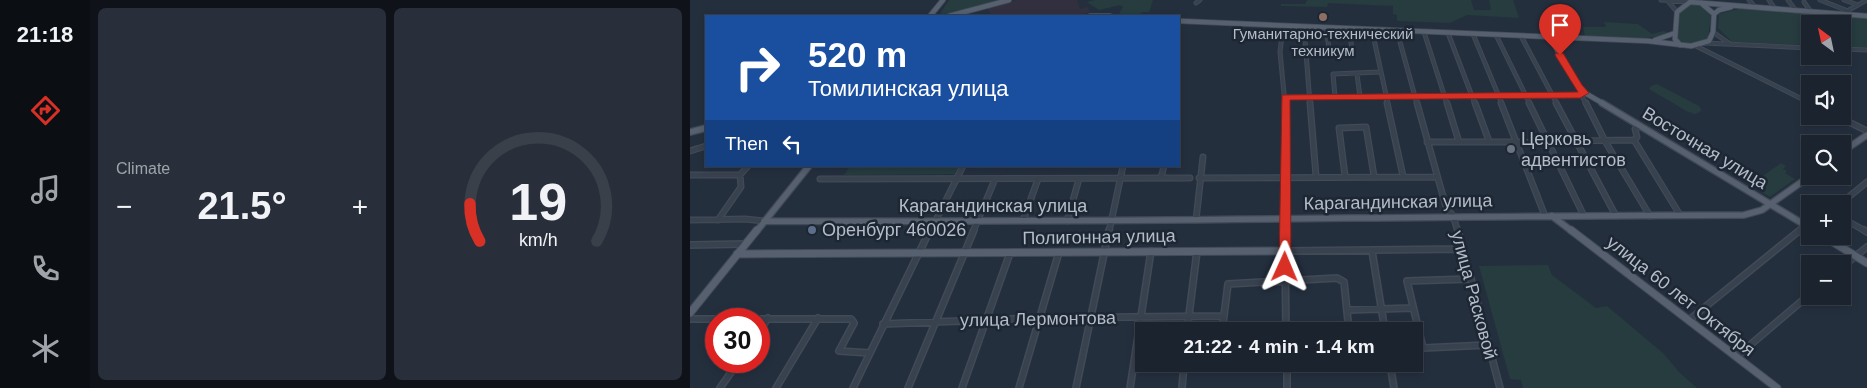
<!DOCTYPE html>
<html lang="en">
<head>
<meta charset="utf-8">
<style>
  body { margin:0; font-family:Arial,sans-serif; background:#282f3a; color:#f1f3f6; height:100vh; display:flex; flex-direction:column; font-size:19px; white-space:nowrap }
  * { box-sizing:border-box; margin:0 }
  p { font-size:16px; color:#a0a4aa }
  .icon { flex:none; width:28px; height:28px; fill:none; stroke:currentColor; stroke-width:2; stroke-linecap:round; stroke-linejoin:round }
  .map { position:relative; flex:1; overflow:hidden }
  .details { display:flex; flex-direction:column; gap:8px; padding:8px; background:#0f1319; width:600px }
  .details>* { flex:none }
  .guide { position:absolute; left:15px; top:15px; width:475px; height:152px; border-radius:0px; box-shadow:0 2px 8px #0003,0 0 0 1px #39404a; background:#1a4fa0; color:#fff; overflow:hidden }
  .needle { width:32px; rotate:327deg }
  .controls { position:absolute; left:1111px; top:15px; display:grid; gap:10px }
  .controls a { display:grid; place-items:center; width:50px; height:50px; border-radius:0px; background:#1b232e; box-shadow:0 2px 8px #0003,0 0 0 1px #39404a; font-size:25px }
  .speed { position:absolute; left:15px; top:308px; display:flex; gap:10px; font-size:25px; font-weight:700; text-align:center }
  .speed>* { display:grid; place-content:center; width:65px; height:65px; border-radius:50%; background:#1b232e; box-shadow:0 2px 8px #0003,0 0 0 1px #39404a; line-height:1 }
  .speed .limit { border:8px solid #d22; background:#fff; color:#111 }
  .pin { position:absolute; display:grid; place-items:center; width:42px; height:42px; color:#fff; margin:-51px -21px; border-radius:50% 50% 50% 0; rotate:-45deg; box-shadow:0 0 5px #0007 }
  .pin .icon { rotate:45deg }
  .me { position:absolute; width:55px; margin:-28px; rotate:1deg; stroke-linejoin:round; filter:drop-shadow(0 0 4px #0008) }
  .turn { display:flex; align-items:center; gap:18px; height:105px; padding:0 20px; font-size:22px }
  .turn .icon { width:65px; height:65px; stroke-width:2.5 }
  .turn b { display:block; font-size:35px; line-height:42px }
  .then { display:flex; align-items:center; height:48px; padding:0 20px; background:#0003; gap:10px; font-size:19px }
  .big { font-size:38px; font-weight:600; line-height:1.1 }
  .details .widget { flex:1; display:flex; flex-direction:column; justify-content:center; gap:8px; min-width:0; padding:0 18px; border-radius:8px; background:#282f3a }
  .details .dial { align-items:center; gap:0 }
  .dial svg { height:130px; overflow:visible; fill:none; stroke:#39404a; stroke-width:7; stroke-linecap:round; text-anchor:middle }
  .dial text { fill:#f1f3f6; stroke:none }
  .heat { display:flex; justify-content:space-between; align-items:center; font-size:28px; direction:ltr }
  .details .tiles { flex:1; display:grid; gap:8px; grid-template-columns:repeat(2,1fr) }
  .trip { position:absolute; left:445px; top:322px; width:288px; height:50px; border-radius:0px; background:#1b232e; box-shadow:0 2px 8px #0003,0 0 0 1px #39404a; font-weight:600; line-height:50px; text-align:center }
  main { display:flex; flex:1; min-height:0 }
  .tabs { display:flex; flex-direction:column; width:90px; justify-content:space-around; align-items:center; background:#0b0e12; color:#a0a4aa }
  .tabs .icon { width:35px; height:35px }
  .tabs .current { color:#d93025 }
  .tabs b { font-size:22px; color:#f1f3f6 }
  .map>svg:first-child { display:block }
  .medical { fill:#32303f }
  .green { fill:#263c3f }
  .lines { fill:none; stroke-linecap:round; stroke-linejoin:round }
  .minor-far2-casing { stroke:#414a57; stroke-width:5 }
  .minor-far1-casing { stroke:#414a57; stroke-width:7 }
  .minor-casing { stroke:#414a57; stroke-width:8 }
  .major-far2-casing { stroke:#414a57; stroke-width:6 }
  .major-far1-casing { stroke:#414a57; stroke-width:8 }
  .major-casing { stroke:#414a57; stroke-width:9 }
  .minor-far2 { stroke:#38414e; stroke-width:3 }
  .minor-far1 { stroke:#38414e; stroke-width:4.5 }
  .minor { stroke:#38414e; stroke-width:5 }
  .major-far2 { stroke:#56606e; stroke-width:4.5 }
  .major-far1 { stroke:#56606e; stroke-width:5.5 }
  .major { stroke:#56606e; stroke-width:7 }
  .route { fill:#d93025; stroke:#8d1f18 }
  .education-dot { fill:#8d6e63; stroke:#1d2633; stroke-width:2 }
  .worship-dot { fill:#6b7280; stroke:#1d2633; stroke-width:2 }
  .service-dot { fill:#5c6f8a; stroke:#1d2633; stroke-width:2 }
  .labels { text-anchor:middle; stroke-width:5; stroke-linejoin:round; paint-order:stroke }
  .far-poi-label { font-size:15px; fill:#b4bcc9; stroke:#1d2633 }
  .poi-label { font-size:18px; fill:#b4bcc9; stroke:#1d2633; text-anchor:start }
  .street-label { font-size:18px; fill:#b4bcc9; stroke:#1d2633 }
</style>
</head>
<body>
<main>
<nav class="tabs">
<b>21:18</b>
<svg class="icon current" aria-label="directions" viewBox="0 0 24 24"><path d="M12 3l9 9-9 9-9-9zM9 14v-3h6M13 9l2 2-2 2"/></svg>
<svg class="icon" aria-label="music" viewBox="0 0 24 24"><path d="M9 18V5l10-2v13"/><circle cx="6" cy="18" r="3"/><circle cx="16" cy="16" r="3"/></svg>
<svg class="icon" aria-label="phone" viewBox="0 0 24 24"><path d="M5 4h4l2 5-3 2q2 4 5 5l2-3 5 2v4C11 20 4 13 5 4z"/></svg>
<svg class="icon" aria-label="climate" viewBox="0 0 24 24"><path d="M12 3v18M4 7l16 10M4 17L20 7"/></svg>
</nav>
<section class="details">
<div class="tiles">
<div class="widget"><p>Climate</p>
<div class="heat"><a>−</a><b class="big">21.5°</b><a>+</a></div>
</div>
<div class="widget dial"><svg viewBox="0 0 100 80">
<path d="M14 69A42 42 0 1 1 86 69"/>
<path d="M14 69A42 42 0 0 1 8 46" stroke="#d93025"/>
<text x="50" y="56" font-size="32" font-weight="700">19</text>
<text x="50" y="72" font-size="11">km/h</text>
</svg></div>
</div>
</section>
<div class="map">
<svg width="1177" height="388" viewBox="0 0 1177 388">
  <rect width="100%" height="100%" fill="#242f3e"/>
  <path class="medical" d="M 326,0 L 387,0 L 390,9 L 397,7 L 400,12 L 385,16 L 302,16 L 297,8 Z"/>
  <path class="green" d="M 259,0 L 310,0 L 258,14 L 250,14 Z
    M 405,0 L 463,0 L 459,12 L 452,12 L 449,15 L 429,14 L 433,7 L 430,5 L 409,10 L 397,2 Z
    M 617,0 L 781,0 L 784,10 L 801,10 L 799,0 L 823,0 L 829,18 L 777,15 L 760,23 L 707,21 L 707,15 L 703,14 L 703,6 L 638,3 L 637,7 L 591,6 L 591,4 L 615,4 Z
    M 1001,4 L 1011,4 L 1021,14 L 1018,39 L 1004,43 L 992,44 L 987,40 L 990,12 Z
    M 1052,8 L 1177,17 L 1177,48 L 1153,47 L 1152,24 L 1120,24 L 1120,45 L 1042,42 L 1028,28 L 1029,14 Z
    M 914,22 L 948,24 L 962,34 L 974,31 L 978,33 C 952,43 923,38 895,37 L 893,27 L 916,27 Z
    M 967,84 L 1009,106 L 1011,109 L 1010,112 L 1005,114 L 998,112 L 959,89 L 961,86 Z
    M 1091,163 L 1096,166 L 1093,169 L 1097,171 L 1095,173 L 1105,179 L 1080,197 L 1060,185 Z
    M 160,166 L 270,166 L 265,174 L 154,175 Z
    M 858,265 L 862,275 L 906,308 L 917,306 L 974,354 L 989,372 L 1007,388 L 833,388 L 831,380 L 820,379 L 789,266 Z"/>
  <g class="lines">
    <defs>
      <path id="minor-far2" d="M 971,0 L 1000,2
        M 977,0 L 987,12
        M 1059,0 L 1065,7
        M 1079,0 L 1085,9
        M 1098,0 L 1106,11
        M 1130,0 L 1158,11
        M 1154,0 L 1168,5
        M 1114,2 L 1121,12
        M 506,3 L 510,0
        M 1159,12 L 1159,10 L 1177,0
        M 593,26 L 590,52 L 595,104
        M 614,27 L 620,104
        M 636,28 L 640,55
        M 659,29 L 663,56
        M 682,30 L 698,104
        M 707,31 L 727,104
        M 734,32 L 757,104
        M 1023,32 L 1040,44
        M 758,33 L 785,104
        M 783,34 L 812,104
        M 806,35 L 840,104
        M 831,36 L 867,104
        M 1014,43 L 1120,48
        M 1006,46 L 1120,103
        M 1152,49 L 1177,50
        M 667,74 L 670,97
        M 891,94 L 896,104
        M 595,97 L 890,95
        M 645,97 L 643,74 L 690,72"/>
      <path id="minor-far1" d="M 595,103 L 596,218
        M 620,103 L 626,176
        M 697,103 L 713,176
        M 727,103 L 756,207 L 763,216 L 768,232
        M 757,103 L 769,142
        M 785,103 L 799,141
        M 811,103 L 855,216
        M 839,103 L 894,216
        M 866,103 L 926,216
        M 896,103 L 915,141 L 960,216
        M 1147,116 L 1177,131
        M 944,140 L 990,215
        M 944,140 L 947,137 L 945,129 L 950,126
        M 875,141 L 944,140
        M 737,142 L 836,142
        M 847,142 L 866,142
        M 0,151 L 16,146
        M 0,175 L 50,175 L 58,166
        M 655,176 L 649,128 L 676,127 L 684,176
        M 471,178 L 474,166
        M 509,178 L 747,177
        M 130,179 L 500,178
        M 1150,204 L 1177,182
        M 1152,218 L 1177,232
        M 0,220 L 55,219 L 74,221
        M 28,220 L 51,187 L 50,175
        M 506,220 L 513,157
        M 333,221 L 348,179
        M 377,221 L 389,179
        M 240,232 L 273,166
        M 283,232 L 305,179
        M 419,232 L 433,166
        M 1109,232 L 1116,226"/>
      <path id="minor" d="M 768,230 L 810,388
        M 1174,230 L 1177,232
        M 0,245 L 55,244
        M 682,251 L 695,331
        M 1152,267 L 1177,247
        M 780,279 L 717,281 L 733,348 L 797,345
        M 658,310 L 723,308
        M 0,319 L 161,319 L 164,323 L 149,351 L 180,353
        M 999,320 L 1110,230
        M 193,324 L 349,318 L 533,316
        M 497,331 L 507,251
        M 532,331 L 538,284 L 647,278 L 654,282 L 659,331
        M 596,331 L 595,251 L 772,249
        M 69,332 L 78,318
        M 1046,357 L 1120,294
        M 597,364 L 597,388
        M 700,364 L 704,388
        M 30,388 L 49,361
        M 86,388 L 128,318
        M 163,388 L 240,230
        M 218,388 L 284,230
        M 272,388 L 320,253
        M 329,388 L 369,252
        M 386,388 L 419,230
        M 440,388 L 461,251
        M 492,388 L 494,364"/>
      <path id="major-far2" d="M 1024,14 L 1029,10 L 1041,7
        M 240,16 L 253,0
        M 259,16 L 319,0
        M 400,16 L 420,16
        M 489,21 L 958,41 L 1001,46 L 1019,41 L 1023,32 L 1024,14 L 1011,3
        M 860,37 L 884,80 L 895,93 L 914,104
        M 965,40 L 985,33
        M 990,45 L 985,39 L 987,12 L 1000,2 L 1177,16"/>
      <path id="major-far1" d="M 912,103 L 1120,228
        M 0,132 L 16,128
        M 1152,152 L 1177,135
        M 862,216 L 883,232
        M 74,221 C 401,223 727,216 1054,215 L 1072,210 L 1120,176
        M 66,232 L 119,166
        M 596,232 L 596,218"/>
      <path id="major" d="M 881,230 L 1087,388
        M 1133,236 L 1177,263
        M 47,254 L 595,251 L 596,230
        M 0,313 L 67,230"/>
    </defs>
    <use href="#minor-far2" class="minor-far2-casing"/>
    <use href="#minor-far1" class="minor-far1-casing"/>
    <use href="#minor" class="minor-casing"/>
    <use href="#major-far2" class="major-far2-casing"/>
    <use href="#major-far1" class="major-far1-casing"/>
    <use href="#major" class="major-casing"/>
    <use href="#minor-far2" class="minor-far2"/>
    <use href="#minor-far1" class="minor-far1"/>
    <use href="#minor" class="minor"/>
    <use href="#major-far2" class="major-far2"/>
    <use href="#major-far1" class="major-far1"/>
    <use href="#major" class="major"/>
  </g>
  <path class="route" d="M 866,53 L 873,53 L 892,85 L 899,93 L 890,98 L 600,100 L 601,267 L 600,270 L 591,270 L 589,267 L 592,95 L 888,92 L 865,55 Z"/>
  <circle class="education-dot" cx="633" cy="17" r="5"/>
  <circle class="worship-dot" cx="821" cy="149" r="5"/>
  <circle class="service-dot" cx="122" cy="230" r="5"/>
  <g class="labels">
    <g class="far-poi-label">
      <text x="633" y="39">Гуманитарно-технический<tspan x="633" dy="17">техникум</tspan></text>
    </g>
    <g class="poi-label">
      <text x="831" y="145">Церковь<tspan x="831" dy="21">адвентистов</tspan></text>
      <text x="132" y="236">Оренбург 460026</text>
    </g>
    <g class="street-label">
      <text transform="translate(1015 148) rotate(31)" y="6">Восточная улица</text>
      <text transform="translate(708 202) rotate(-1)" y="6">Карагандинская улица</text>
      <text x="303" y="212">Карагандинская улица</text>
      <text transform="translate(409 237) rotate(-1)" y="6">Полигонная улица</text>
      <text transform="translate(784 295) rotate(75)" y="6">улица Расковой</text>
      <text transform="translate(991 296) rotate(38)" y="6">улица 60 лет Октября</text>
      <text transform="translate(348 319) rotate(-1)" y="6">улица Лермонтова</text>
    </g>
  </g>
</svg>
<div class="controls">
<a><svg class="needle" viewBox="-14 -14 28 28"><path d="M0-13l5 13h-10z" fill="#e53935"/><path d="M0 13l5-13h-10z" fill="#a0a4aa"/></svg></a>
<a><svg class="icon" aria-label="sound" viewBox="0 0 24 24"><path d="M4 9h4l5-4v14l-5-4H4zM17 9q2 3 0 6"/></svg></a>
<a><svg class="icon" aria-label="search" viewBox="0 0 24 24"><circle cx="10" cy="10" r="6"/><path d="M15 15l6 6"/></svg></a>
<a>+</a>
<a>−</a>
</div>
<div class="speed"><div class="limit">30</div></div>
<div class="pin" style="left:870px;top:55px;background:#d93025"><svg class="icon" aria-label="arrive" viewBox="0 0 24 24"><path d="M6 21V4h12l-3 4 3 4H6"/></svg></div>
<svg class="me" style="left:595px;top:267px" viewBox="-20 -20 40 40"><path d="M0-17L14 15 0 8-14 15z" fill="#d93025" stroke="#fff" stroke-width="4"/></svg>
<div class="trip">21:22 · 4 min · 1.4 km</div>
<div class="guide">
<div class="turn"><svg class="icon" aria-label="right" viewBox="0 0 24 24"><path d="M7 20v-9h11M14 6l5 5-5 5"/></svg><div><b>520 m</b>Томилинская улица</div></div>
<div class="then">Then<svg class="icon" aria-label="left" viewBox="0 0 24 24"><path d="M17 20v-9H6M10 6l-5 5 5 5"/></svg></div>
</div>
</div>
</main>
</body>
</html>
